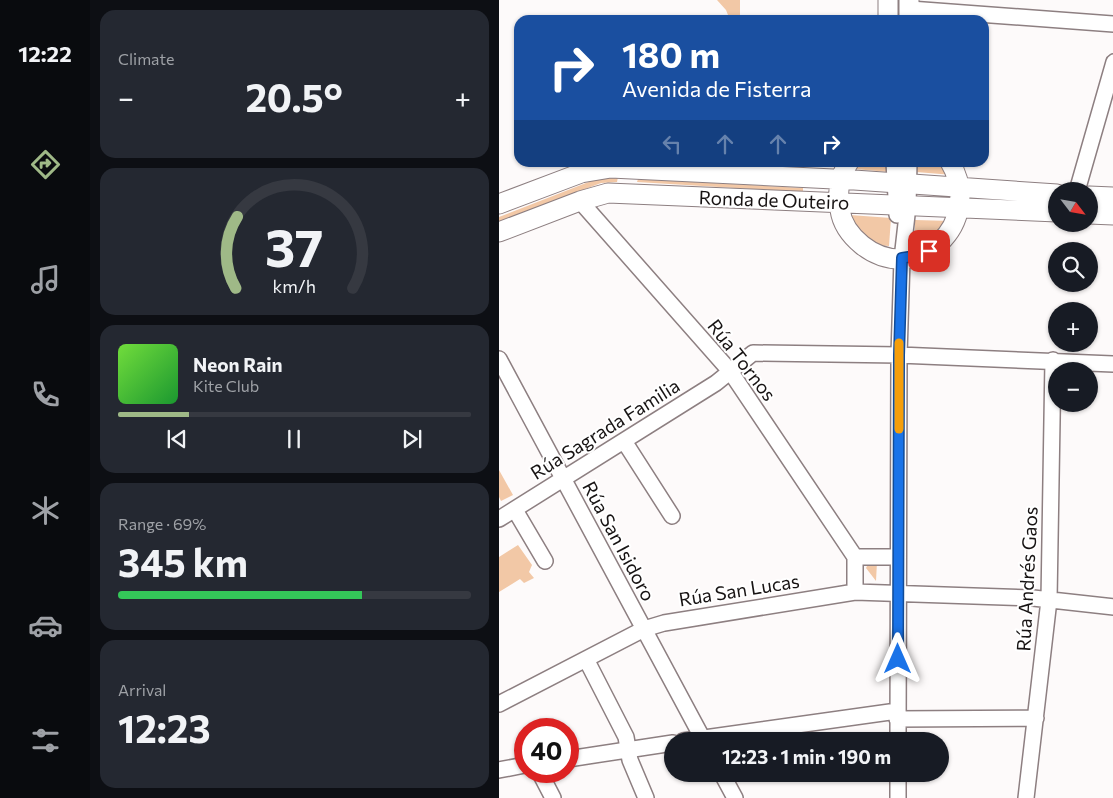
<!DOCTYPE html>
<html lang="en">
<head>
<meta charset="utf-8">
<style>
  body { margin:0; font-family:Commissioner,sans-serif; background:#242831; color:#f1f3f6; height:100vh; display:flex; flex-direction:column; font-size:19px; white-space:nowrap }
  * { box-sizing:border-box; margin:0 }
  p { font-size:16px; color:#9ea1a6 }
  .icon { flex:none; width:28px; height:28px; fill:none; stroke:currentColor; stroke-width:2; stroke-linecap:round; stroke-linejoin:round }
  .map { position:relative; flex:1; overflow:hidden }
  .drawer { display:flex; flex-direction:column; gap:10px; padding:10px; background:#0d0f14; width:409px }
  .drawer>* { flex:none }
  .top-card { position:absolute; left:15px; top:15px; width:475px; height:152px; border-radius:15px; box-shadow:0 1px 4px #0004; background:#1a4fa0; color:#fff; overflow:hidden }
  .needle { width:32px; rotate:121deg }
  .buttons { position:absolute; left:549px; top:182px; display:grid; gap:10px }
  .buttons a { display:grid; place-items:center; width:50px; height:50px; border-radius:50%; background:#171b24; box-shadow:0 1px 4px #0004; font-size:25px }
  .speed { position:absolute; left:15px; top:718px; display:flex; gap:10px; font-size:25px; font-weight:700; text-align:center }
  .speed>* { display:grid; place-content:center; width:65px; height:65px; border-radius:50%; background:#171b24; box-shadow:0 1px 4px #0004; line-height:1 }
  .speed .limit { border:8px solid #d22; background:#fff; color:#111 }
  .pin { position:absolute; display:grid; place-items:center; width:42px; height:42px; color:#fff; margin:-21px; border-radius:10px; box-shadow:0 2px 8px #0006 }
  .me { position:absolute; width:55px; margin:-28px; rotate:0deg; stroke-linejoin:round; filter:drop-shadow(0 0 4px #0008) }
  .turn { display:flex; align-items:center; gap:18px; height:105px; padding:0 25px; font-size:22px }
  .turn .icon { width:65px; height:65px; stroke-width:2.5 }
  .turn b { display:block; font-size:35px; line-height:42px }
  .lanes { display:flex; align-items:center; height:48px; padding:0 25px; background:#0003; justify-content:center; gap:25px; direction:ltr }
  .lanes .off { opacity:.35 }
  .big { font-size:38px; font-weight:700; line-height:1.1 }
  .drawer .widget { flex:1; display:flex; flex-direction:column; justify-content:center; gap:8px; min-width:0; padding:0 18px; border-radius:15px; background:#242831 }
  .drawer .dial { align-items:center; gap:0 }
  .dial svg { height:130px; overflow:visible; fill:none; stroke:#363941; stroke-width:7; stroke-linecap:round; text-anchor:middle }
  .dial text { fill:#f1f3f6; stroke:none }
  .song { display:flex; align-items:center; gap:15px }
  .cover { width:60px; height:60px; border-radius:8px; background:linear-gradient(135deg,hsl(100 70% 55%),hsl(130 70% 35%)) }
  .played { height:5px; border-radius:2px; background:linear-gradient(90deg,#9fb987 20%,#363941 20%) }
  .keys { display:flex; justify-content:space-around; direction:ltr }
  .heat { display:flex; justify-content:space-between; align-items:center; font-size:28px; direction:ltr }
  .charge { height:8px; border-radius:4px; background:linear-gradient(90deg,#34c759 69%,#363941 0) }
  .trip { position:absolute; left:165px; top:732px; width:285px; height:50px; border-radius:25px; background:#171b24; box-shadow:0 1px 4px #0004; font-weight:700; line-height:50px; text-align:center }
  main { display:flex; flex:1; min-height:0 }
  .tab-bar { display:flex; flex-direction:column; width:90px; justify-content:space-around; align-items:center; background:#090b0e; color:#9ea1a6 }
  .tab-bar .icon { width:35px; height:35px }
  .tab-bar .current { color:#9fb987 }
  .tab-bar b { font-size:22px; color:#f1f3f6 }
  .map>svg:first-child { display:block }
  .green { fill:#f2c8a6 }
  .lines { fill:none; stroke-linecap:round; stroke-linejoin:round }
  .minor-casing { stroke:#8d7f81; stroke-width:18 }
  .major-casing { stroke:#8d7f81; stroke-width:21 }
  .minor { stroke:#fff; stroke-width:15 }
  .major { stroke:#fff; stroke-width:19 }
  .route-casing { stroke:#114b97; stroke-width:12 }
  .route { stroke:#1a73e8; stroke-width:9 }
  .slow { stroke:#f59e0b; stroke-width:9 }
  .labels { text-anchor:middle; stroke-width:4; stroke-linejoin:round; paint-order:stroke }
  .street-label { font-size:19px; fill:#171313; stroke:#fff }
</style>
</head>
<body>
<main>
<nav class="tab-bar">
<b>12:22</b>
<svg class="icon current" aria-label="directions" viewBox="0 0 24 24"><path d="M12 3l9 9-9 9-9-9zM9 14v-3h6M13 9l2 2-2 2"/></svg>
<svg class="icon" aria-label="music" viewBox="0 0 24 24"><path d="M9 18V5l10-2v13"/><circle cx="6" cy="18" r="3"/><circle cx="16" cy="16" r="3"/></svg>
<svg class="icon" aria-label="phone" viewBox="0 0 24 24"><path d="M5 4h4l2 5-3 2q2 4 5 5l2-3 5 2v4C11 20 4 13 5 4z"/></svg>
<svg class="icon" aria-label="climate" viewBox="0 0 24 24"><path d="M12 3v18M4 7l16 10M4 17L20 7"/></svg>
<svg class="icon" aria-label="car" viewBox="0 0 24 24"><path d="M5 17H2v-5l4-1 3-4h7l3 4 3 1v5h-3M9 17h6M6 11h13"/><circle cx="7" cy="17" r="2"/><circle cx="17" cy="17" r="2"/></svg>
<svg class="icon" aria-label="filters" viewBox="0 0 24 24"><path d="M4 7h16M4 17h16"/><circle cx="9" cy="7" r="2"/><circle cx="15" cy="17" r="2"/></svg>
</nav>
<section class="drawer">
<div class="widget"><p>Climate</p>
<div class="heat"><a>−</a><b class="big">20.5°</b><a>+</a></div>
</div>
<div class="widget dial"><svg viewBox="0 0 100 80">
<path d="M14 69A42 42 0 1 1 86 69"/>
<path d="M14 69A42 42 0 0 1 15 25" stroke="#9fb987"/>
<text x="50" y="56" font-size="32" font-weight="700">37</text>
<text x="50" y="72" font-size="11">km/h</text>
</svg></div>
<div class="widget">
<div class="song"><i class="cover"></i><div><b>Neon Rain</b><p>Kite Club</p></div></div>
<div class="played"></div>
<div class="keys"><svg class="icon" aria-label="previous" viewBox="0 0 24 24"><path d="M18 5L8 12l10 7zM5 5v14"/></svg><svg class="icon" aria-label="pause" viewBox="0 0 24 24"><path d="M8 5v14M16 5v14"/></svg><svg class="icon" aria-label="next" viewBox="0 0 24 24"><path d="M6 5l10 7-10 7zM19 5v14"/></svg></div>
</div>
<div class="widget"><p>Range · 69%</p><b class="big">345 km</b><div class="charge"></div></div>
<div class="widget"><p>Arrival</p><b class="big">12:23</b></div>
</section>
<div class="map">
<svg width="615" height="798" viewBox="0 0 615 798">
  <rect width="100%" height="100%" fill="#fdfafa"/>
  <path class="green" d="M 218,0 L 241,0 L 241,20 L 231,20 L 227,10 Z
    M 360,163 L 390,163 L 390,172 L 355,169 Z
    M 417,163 L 445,163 L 454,175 L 417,172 Z
    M 119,177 L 118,182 L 102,183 L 0,222 L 0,217 L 87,183 L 102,178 Z
    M 139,179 L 304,188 L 304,192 L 138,182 Z
    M 351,215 L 392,218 L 390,246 C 371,246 359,230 351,215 Z
    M 416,220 L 451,221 L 446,231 L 416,248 Z
    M 0,470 L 14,495 L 2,501 L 0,497 Z
    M 19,545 L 33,565 L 30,572 L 35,578 L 25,583 L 21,579 L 0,592 L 0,557 Z
    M 370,562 L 378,562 L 377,581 L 367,568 Z"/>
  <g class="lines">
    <defs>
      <path id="minor" d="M 411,9 L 615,24
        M 395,162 L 398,215
        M 578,191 L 615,62
        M 81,201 L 231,371 L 356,557
        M 0,359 L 205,741
        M 125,441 L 173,516
        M 16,510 L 46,561
        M 0,519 L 217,383 L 254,353 L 400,355 L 615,364
        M 399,557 L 356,557 L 356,592 L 534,598 L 615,607
        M 87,659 L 127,737 L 131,760 L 147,798
        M 0,704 L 145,629 L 165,623 L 356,592
        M 398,719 L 537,718
        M 184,741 L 398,711
        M 399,741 L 400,355 L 403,259 L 409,206 L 410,162
        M 69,759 L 174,743
        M 0,770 L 26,765
        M 40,771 L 54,798
        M 223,774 L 236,798
        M 399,774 L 399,798
        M 527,798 L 550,600 L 554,360"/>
      <path id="major" d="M 389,0 L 389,20
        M 410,0 L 410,20
        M 350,162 C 340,176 338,194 341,210 C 343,224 352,236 363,245 C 417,288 487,223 451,162
        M 590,196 L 615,197
        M 0,204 L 82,173 L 112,168 L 355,180 L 558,194
        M 590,214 L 615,215
        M 0,232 L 81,201 L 109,193 L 558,212"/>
    </defs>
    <use href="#minor" class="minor-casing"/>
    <use href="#major" class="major-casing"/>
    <use href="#minor" class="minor"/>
    <use href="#major" class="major"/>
  </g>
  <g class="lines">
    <defs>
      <path id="route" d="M 399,659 L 400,355 L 403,258 L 416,256 L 430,251"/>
    </defs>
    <use href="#route" class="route-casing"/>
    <use href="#route" class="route"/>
    <path class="slow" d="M 400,429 L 400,343"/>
  </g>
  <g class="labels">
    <g class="street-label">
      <text transform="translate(275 200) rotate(2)" y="7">Ronda de Outeiro</text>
      <text transform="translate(243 360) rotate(52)" y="7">Rúa Tornos</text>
      <text transform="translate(106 429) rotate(-32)" y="7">Rúa Sagrada Familia</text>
      <text transform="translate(120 541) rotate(62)" y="7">Rúa San Isidoro</text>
      <text transform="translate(528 579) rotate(-87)" y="7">Rúa Andrés Gaos</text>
      <text transform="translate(240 590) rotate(-9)" y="7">Rúa San Lucas</text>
    </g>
  </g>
</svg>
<div class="buttons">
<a><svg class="needle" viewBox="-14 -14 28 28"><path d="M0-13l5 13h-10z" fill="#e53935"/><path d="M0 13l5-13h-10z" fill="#9ea1a6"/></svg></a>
<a><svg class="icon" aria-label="search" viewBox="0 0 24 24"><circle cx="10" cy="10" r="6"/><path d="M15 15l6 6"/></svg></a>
<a>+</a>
<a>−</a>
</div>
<div class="speed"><div class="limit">40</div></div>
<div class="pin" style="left:430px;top:251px;background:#d93025"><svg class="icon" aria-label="arrive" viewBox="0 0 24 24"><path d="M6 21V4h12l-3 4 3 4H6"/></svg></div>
<svg class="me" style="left:399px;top:659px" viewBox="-20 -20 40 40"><path d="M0-17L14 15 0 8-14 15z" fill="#1a73e8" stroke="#fff" stroke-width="4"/></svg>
<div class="trip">12:23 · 1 min · 190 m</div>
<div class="top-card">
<div class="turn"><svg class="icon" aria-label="right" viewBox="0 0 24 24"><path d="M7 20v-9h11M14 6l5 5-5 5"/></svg><div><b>180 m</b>Avenida de Fisterra</div></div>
<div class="lanes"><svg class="icon off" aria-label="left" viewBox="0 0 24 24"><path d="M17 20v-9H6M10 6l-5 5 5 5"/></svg><svg class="icon off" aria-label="ahead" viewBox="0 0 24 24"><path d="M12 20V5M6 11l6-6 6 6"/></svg><svg class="icon off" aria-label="ahead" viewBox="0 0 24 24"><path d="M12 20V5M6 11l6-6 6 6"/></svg><svg class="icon" aria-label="right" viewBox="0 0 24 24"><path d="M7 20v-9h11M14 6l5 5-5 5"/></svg></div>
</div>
</div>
</main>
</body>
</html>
